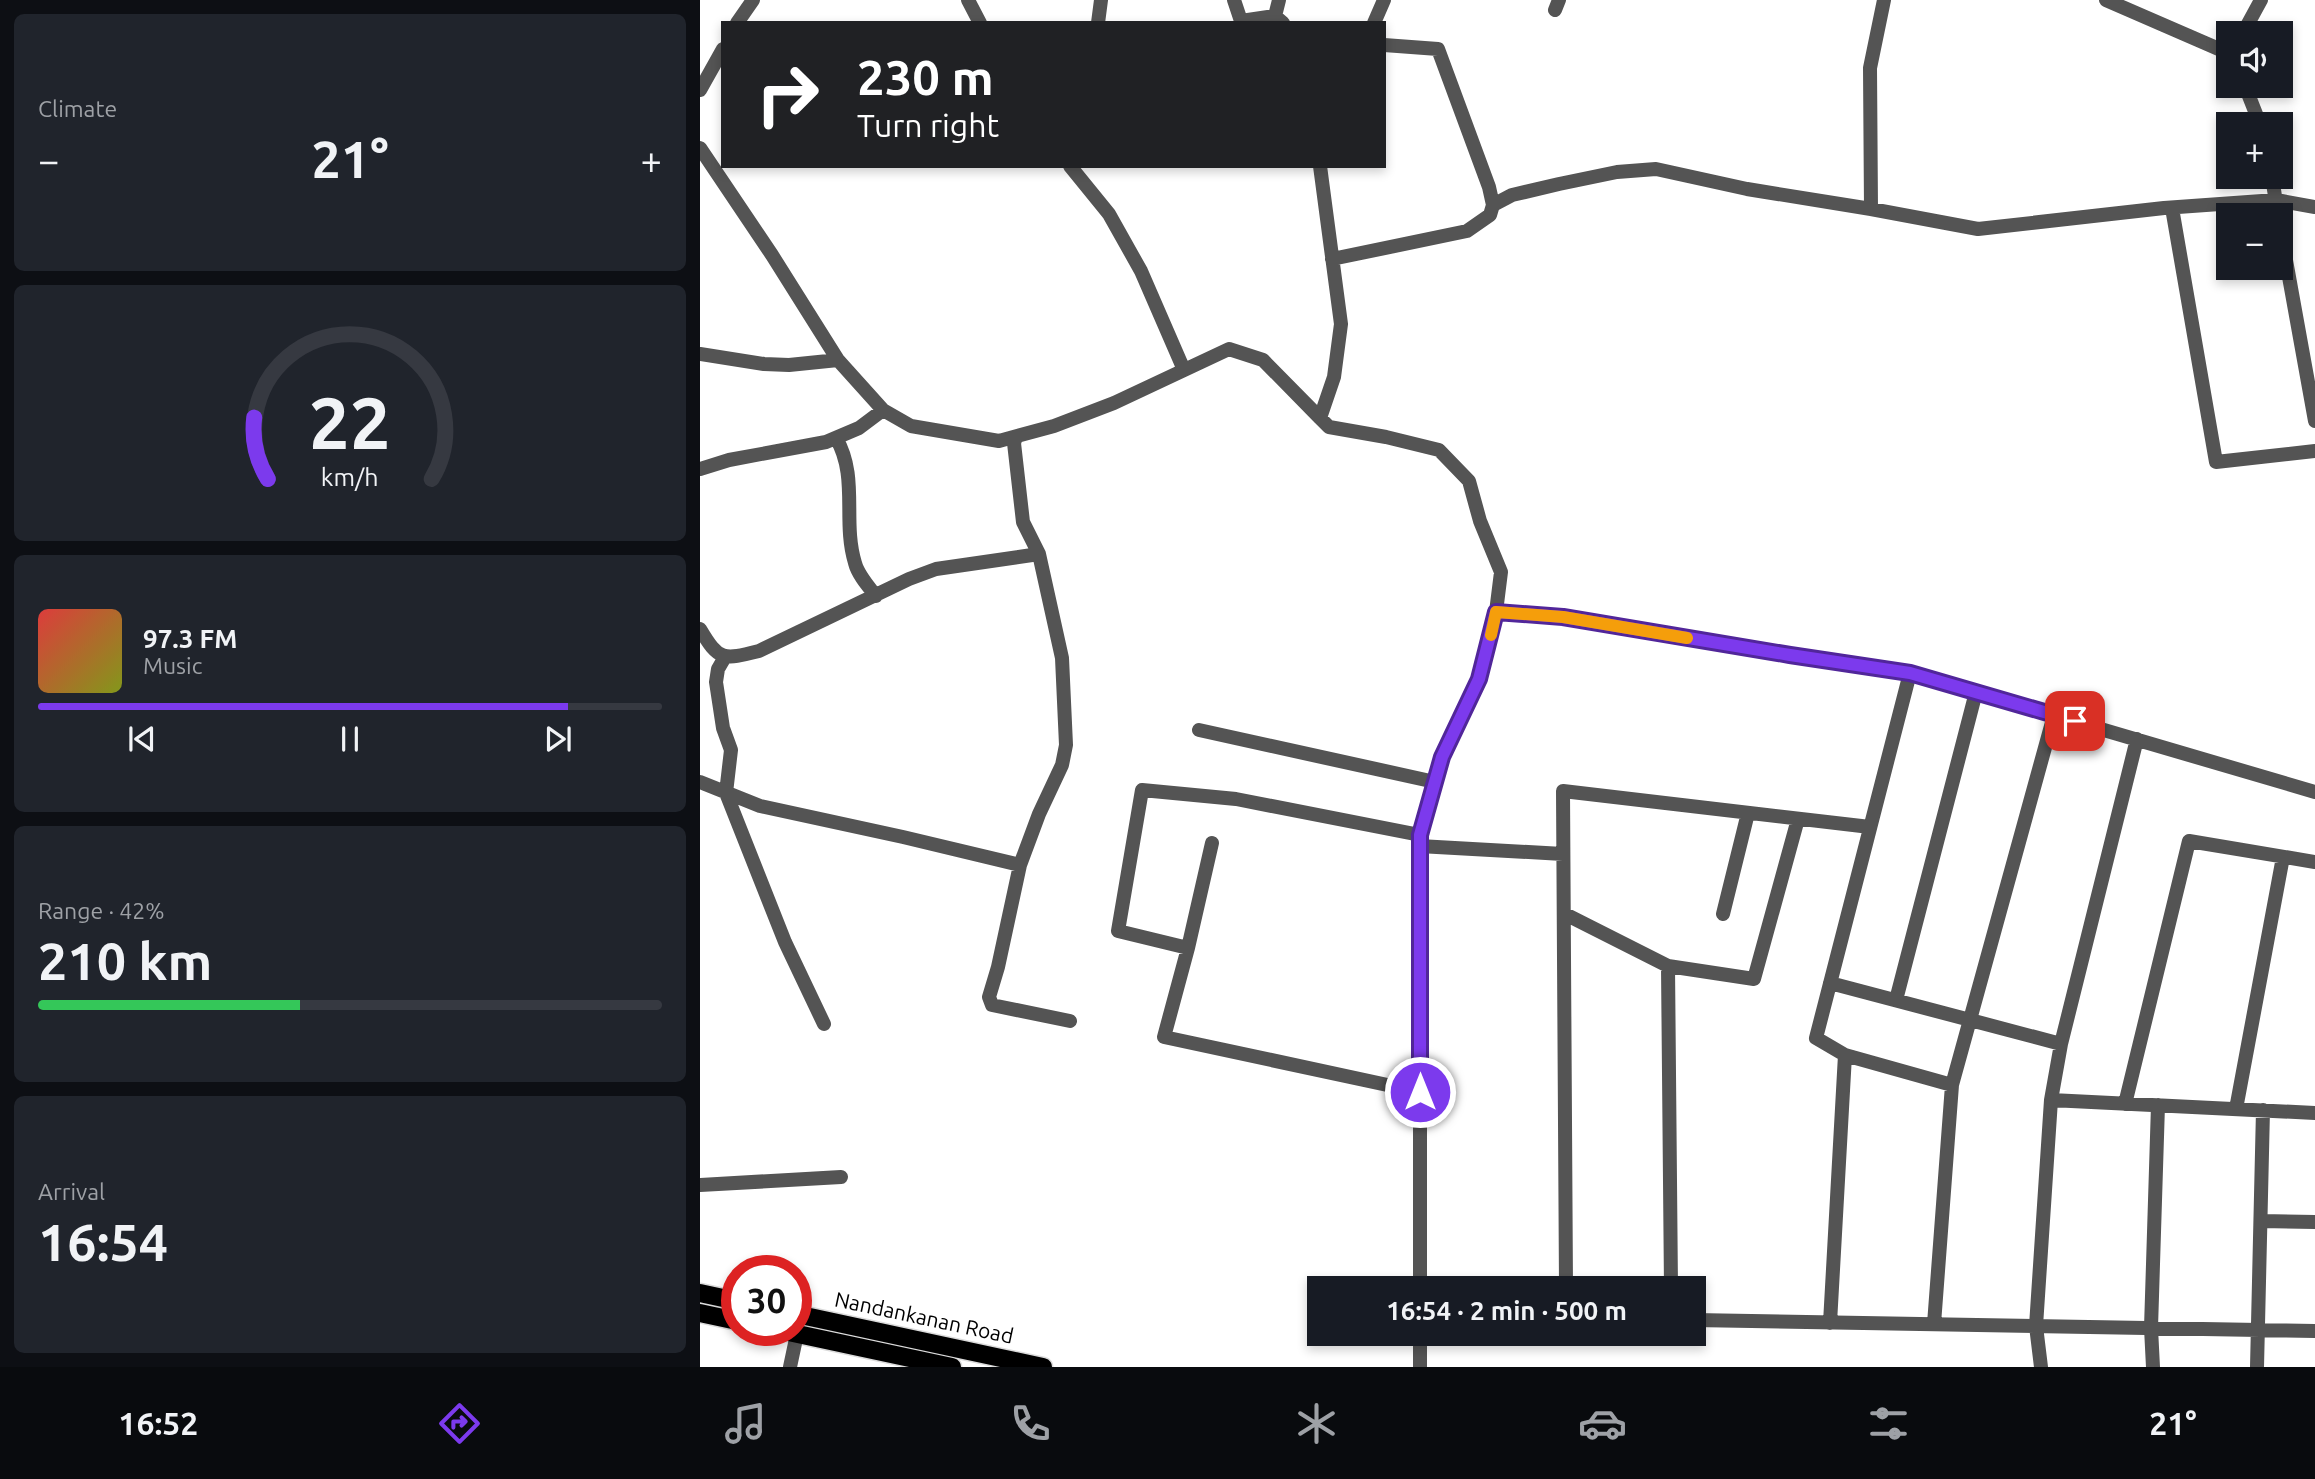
<!DOCTYPE html>
<html lang="en">
<head>
<meta charset="utf-8">
<style>
  body { margin:0; font-family:Ubuntu,sans-serif; background:#20242c; color:#f1f3f6; height:100vh; display:flex; flex-direction:column; font-size:26px; white-space:nowrap }
  * { box-sizing:border-box; margin:0 }
  p { font-size:23px; color:#9ea1a6 }
  .icon { flex:none; width:38px; height:38px; fill:none; stroke:currentColor; stroke-width:2; stroke-linecap:round; stroke-linejoin:round }
  .map { position:relative; flex:1; overflow:hidden }
  .side { display:flex; flex-direction:column; gap:14px; padding:14px; background:#0d0f14; width:700px }
  .side>* { flex:none }
  .hud { position:absolute; left:21px; top:21px; width:665px; height:147px; border-radius:0px; box-shadow:0 4px 10px #0003; background:#202124; color:#fff; overflow:hidden }
  .buttons { position:absolute; left:1516px; top:21px; display:grid; gap:14px }
  .buttons a { display:grid; place-items:center; width:77px; height:77px; border-radius:0px; background:#171b24; box-shadow:0 4px 10px #0003; font-size:35px }
  .speed { position:absolute; left:21px; top:1255px; display:flex; gap:14px; font-size:35px; font-weight:700; text-align:center }
  .speed>* { display:grid; place-content:center; width:91px; height:91px; border-radius:50%; background:#171b24; box-shadow:0 4px 10px #0003; line-height:1 }
  .speed .limit { border:10px solid #d22; background:#fff; color:#111 }
  .pin { position:absolute; display:grid; place-items:center; width:60px; height:60px; color:#fff; margin:-30px; border-radius:14px; box-shadow:0 4px 10px #0006 }
  .me { position:absolute; width:77px; margin:-38px; rotate:0deg; stroke-linejoin:round; filter:drop-shadow(0 0 5px #0008) }
  .turn { display:flex; align-items:center; gap:24px; height:147px; padding:0 21px; font-size:32px }
  .turn .icon { width:91px; height:91px; stroke-width:2.5 }
  .turn b { display:block; font-size:49px; line-height:60px }
  .big { font-size:52px; font-weight:600; line-height:1.1 }
  .side .card { flex:1; display:flex; flex-direction:column; justify-content:center; gap:10px; min-width:0; padding:0 24px; border-radius:10px; background:#20242c }
  .side .dial { align-items:center; gap:0 }
  .dial svg { height:182px; overflow:visible; fill:none; stroke:#363941; stroke-width:7; stroke-linecap:round; text-anchor:middle }
  .dial text { fill:#f1f3f6; stroke:none }
  .song { display:flex; align-items:center; gap:21px }
  .cover { width:84px; height:84px; border-radius:10px; background:linear-gradient(135deg,hsl(0 70% 55%),hsl(70 70% 35%)) }
  .played { height:7px; border-radius:4px; background:linear-gradient(90deg,#7c3aed 85%,#363941 85%) }
  .keys { display:flex; justify-content:space-around; direction:ltr }
  .heat { display:flex; justify-content:space-between; align-items:center; font-size:38px; direction:ltr }
  .charge { height:10px; border-radius:5px; background:linear-gradient(90deg,#34c759 42%,#363941 0) }
  .trip { position:absolute; left:607px; top:1276px; width:399px; height:70px; border-radius:0px; background:#171b24; box-shadow:0 4px 10px #0003; font-weight:600; line-height:70px; text-align:center }
  .tabs { display:flex; height:112px; justify-content:space-around; align-items:center; background:#090b0e; color:#9ea1a6 }
  .tabs .icon { width:49px; height:49px }
  .tabs .selected { color:#7c3aed }
  .tabs b { font-size:32px; color:#f1f3f6 }
  main { display:flex; flex:1; min-height:0 }
  .map>svg:first-child { display:block }
  .lines { fill:none; stroke-linecap:round; stroke-linejoin:round }
  .primary-casing { stroke:#dbdbdb; stroke-width:21 }
  .minor { stroke:#545454; stroke-width:14 }
  .primary { stroke:#000; stroke-width:18 }
  .route-casing { stroke:#51269a; stroke-width:18 }
  .route { stroke:#7c3aed; stroke-width:12 }
  .slow { stroke:#f59e0b; stroke-width:12 }
  .labels { text-anchor:middle; stroke-width:5; stroke-linejoin:round; paint-order:stroke }
  .street-label { font-size:21px; fill:#000; stroke:#fff }
</style>
</head>
<body>
<main>
<section class="side">
<div class="card"><p>Climate</p>
<div class="heat"><a>−</a><b class="big">21°</b><a>+</a></div>
</div>
<div class="card dial"><svg viewBox="0 0 100 80">
<path d="M14 69A42 42 0 1 1 86 69"/>
<path d="M14 69A42 42 0 0 1 8 42" stroke="#7c3aed"/>
<text x="50" y="56" font-size="32" font-weight="700">22</text>
<text x="50" y="72" font-size="11">km/h</text>
</svg></div>
<div class="card">
<div class="song"><i class="cover"></i><div><b>97.3 FM</b><p>Music</p></div></div>
<div class="played"></div>
<div class="keys"><svg class="icon" aria-label="previous" viewBox="0 0 24 24"><path d="M18 5L8 12l10 7zM5 5v14"/></svg><svg class="icon" aria-label="pause" viewBox="0 0 24 24"><path d="M8 5v14M16 5v14"/></svg><svg class="icon" aria-label="next" viewBox="0 0 24 24"><path d="M6 5l10 7-10 7zM19 5v14"/></svg></div>
</div>
<div class="card"><p>Range · 42%</p><b class="big">210 km</b><div class="charge"></div></div>
<div class="card"><p>Arrival</p><b class="big">16:54</b></div>
</section>
<div class="map">
<svg width="1615" height="1367" viewBox="0 0 1615 1367">
  <rect width="100%" height="100%" fill="#fff"/>
  <g class="lines">
    <defs>
      <path id="primary" d="M 0,1293 L 37,1301
        M 0,1313 L 37,1321
        M 96,1314 L 343,1367
        M 79,1330 L 252,1367"/>
    </defs>
    <use href="#primary" class="primary-casing"/>
    <path class="minor" d="M 268,0 L 280,23
      M 534,0 L 541,21
      M 1184,0 L 1170,68 L 1171,209 L 1278,229 L 1464,208 L 1576,200 L 1615,207
      M 1406,0 L 1528,53
      M 855,10 L 859,0
      M 575,16 L 579,0
      M 37,23 L 53,0
      M 398,23 L 401,0
      M 540,23 L 541,21 L 575,16 L 583,23
      M 674,23 L 684,0
      M 1543,33 L 1561,0
      M 1545,86 L 1560,124
      M 0,90 L 23,49
      M 0,148 L 72,255 L 138,360 L 183,410 L 211,426 L 299,441 L 354,426 L 414,403 L 529,349 L 563,360 L 620,418
      M 370,166 L 409,214 L 441,271 L 484,370
      M 620,166 L 641,324 L 634,377 L 620,418 L 629,427 L 686,437 L 739,450 L 769,481 L 780,521 L 801,572 L 796,612 L 780,679 L 742,757 L 720,835 L 720,1288
      M 1572,177 L 1578,215
      M 793,205 L 812,195 L 859,184 L 917,172 L 956,169 L 1047,189 L 1171,209
      M 1472,208 L 1516,462 L 1615,451
      M 1580,227 L 1615,421
      M 632,259 L 767,231 L 790,215 L 793,205 L 789,187 L 738,49 L 684,45
      M 0,354 L 64,364 L 89,365 L 138,360
      M 136,438 C 159,477 142,521 155,563 C 158,575 169,587 176,596
      M 0,469 L 29,460 L 126,442 L 159,428 L 183,410
      M 339,554 L 362,658 L 366,745 L 362,765 L 339,814 L 320,865 L 298,967 L 289,997 L 292,1005 L 370,1021
      M 796,612 L 863,617 L 1090,655 L 1210,673 L 1615,792
      M 0,629 C 19,661 23,660 59,651 L 209,579 L 236,569 L 339,554 L 323,522 L 314,443 L 316,437
      M 25,657 L 18,669 L 16,682 L 23,728 L 31,750 L 26,793 L 85,942 L 124,1024
      M 499,730 L 735,782
      M 0,782 L 60,806 L 203,837 L 320,865
      M 719,846 L 863,854
      M 865,914 L 968,966 L 1054,979 L 1098,819
      M 1023,914 L 1048,813
      M 488,948 L 512,843
      M 968,966 L 971,1288
      M 1130,983 L 1361,1044
      M 1196,1000 L 1276,692
      M 1145,1055 L 1252,1085 L 1354,715
      M 720,1092 L 464,1037 L 488,948 L 418,931 L 442,790 L 536,799 L 720,835
      M 1351,1100 L 1615,1113
      M 1425,1104 L 1489,841 L 1615,862
      M 1536,1109 L 1583,857
      M 0,1185 L 141,1177
      M 1561,1221 L 1615,1222
      M 866,1288 L 863,791 L 1170,827
      M 994,1320 L 1615,1331
      M 1130,1323 L 1145,1055 L 1116,1038 L 1210,673
      M 1234,1324 L 1252,1085
      M 720,1334 L 720,1367
      M 90,1367 L 97,1334
      M 1341,1367 L 1336,1326 L 1351,1100 L 1361,1044 L 1437,739
      M 1453,1367 L 1451,1328 L 1458,1105
      M 1557,1367 L 1563,1110"/>
    <use href="#primary" class="primary"/>
  </g>
  <g class="lines">
    <defs>
      <path id="route" d="M 720,1092 L 720,835 L 742,757 L 779,679 L 796,612 L 863,617 L 1090,655 L 1210,673 L 1375,721"/>
    </defs>
    <use href="#route" class="route-casing"/>
    <use href="#route" class="route"/>
    <path class="slow" d="M 791,635 L 796,612 L 863,617 L 987,638"/>
  </g>
  <g class="labels">
    <g class="street-label">
      <text transform="translate(224 1318) rotate(12)" y="7">Nandankanan Road</text>
    </g>
  </g>
</svg>
<div class="buttons">
<a><svg class="icon" aria-label="sound" viewBox="0 0 24 24"><path d="M4 9h4l5-4v14l-5-4H4zM17 9q2 3 0 6"/></svg></a>
<a>+</a>
<a>−</a>
</div>
<div class="speed"><div class="limit">30</div></div>
<div class="pin" style="left:1375px;top:721px;background:#d93025"><svg class="icon" aria-label="arrive" viewBox="0 0 24 24"><path d="M6 21V4h12l-3 4 3 4H6"/></svg></div>
<svg class="me" style="left:720px;top:1092px" viewBox="-20 -20 40 40"><circle r="17" fill="#7c3aed" stroke="#fff" stroke-width="3"/><path d="M0-11L8 9 0 5-8 9z" fill="#fff"/></svg>
<div class="trip">16:54 · 2 min · 500 m</div>
<div class="hud">
<div class="turn"><svg class="icon" aria-label="right" viewBox="0 0 24 24"><path d="M7 20v-9h11M14 6l5 5-5 5"/></svg><div><b>230 m</b>Turn right</div></div>
</div>
</div>
</main>
<nav class="tabs">
<b>16:52</b>
<svg class="icon selected" aria-label="directions" viewBox="0 0 24 24"><path d="M12 3l9 9-9 9-9-9zM9 14v-3h6M13 9l2 2-2 2"/></svg>
<svg class="icon" aria-label="music" viewBox="0 0 24 24"><path d="M9 18V5l10-2v13"/><circle cx="6" cy="18" r="3"/><circle cx="16" cy="16" r="3"/></svg>
<svg class="icon" aria-label="phone" viewBox="0 0 24 24"><path d="M5 4h4l2 5-3 2q2 4 5 5l2-3 5 2v4C11 20 4 13 5 4z"/></svg>
<svg class="icon" aria-label="climate" viewBox="0 0 24 24"><path d="M12 3v18M4 7l16 10M4 17L20 7"/></svg>
<svg class="icon" aria-label="car" viewBox="0 0 24 24"><path d="M5 17H2v-5l4-1 3-4h7l3 4 3 1v5h-3M9 17h6M6 11h13"/><circle cx="7" cy="17" r="2"/><circle cx="17" cy="17" r="2"/></svg>
<svg class="icon" aria-label="filters" viewBox="0 0 24 24"><path d="M4 7h16M4 17h16"/><circle cx="9" cy="7" r="2"/><circle cx="15" cy="17" r="2"/></svg>
<b>21°</b>
</nav>
</body>
</html>
